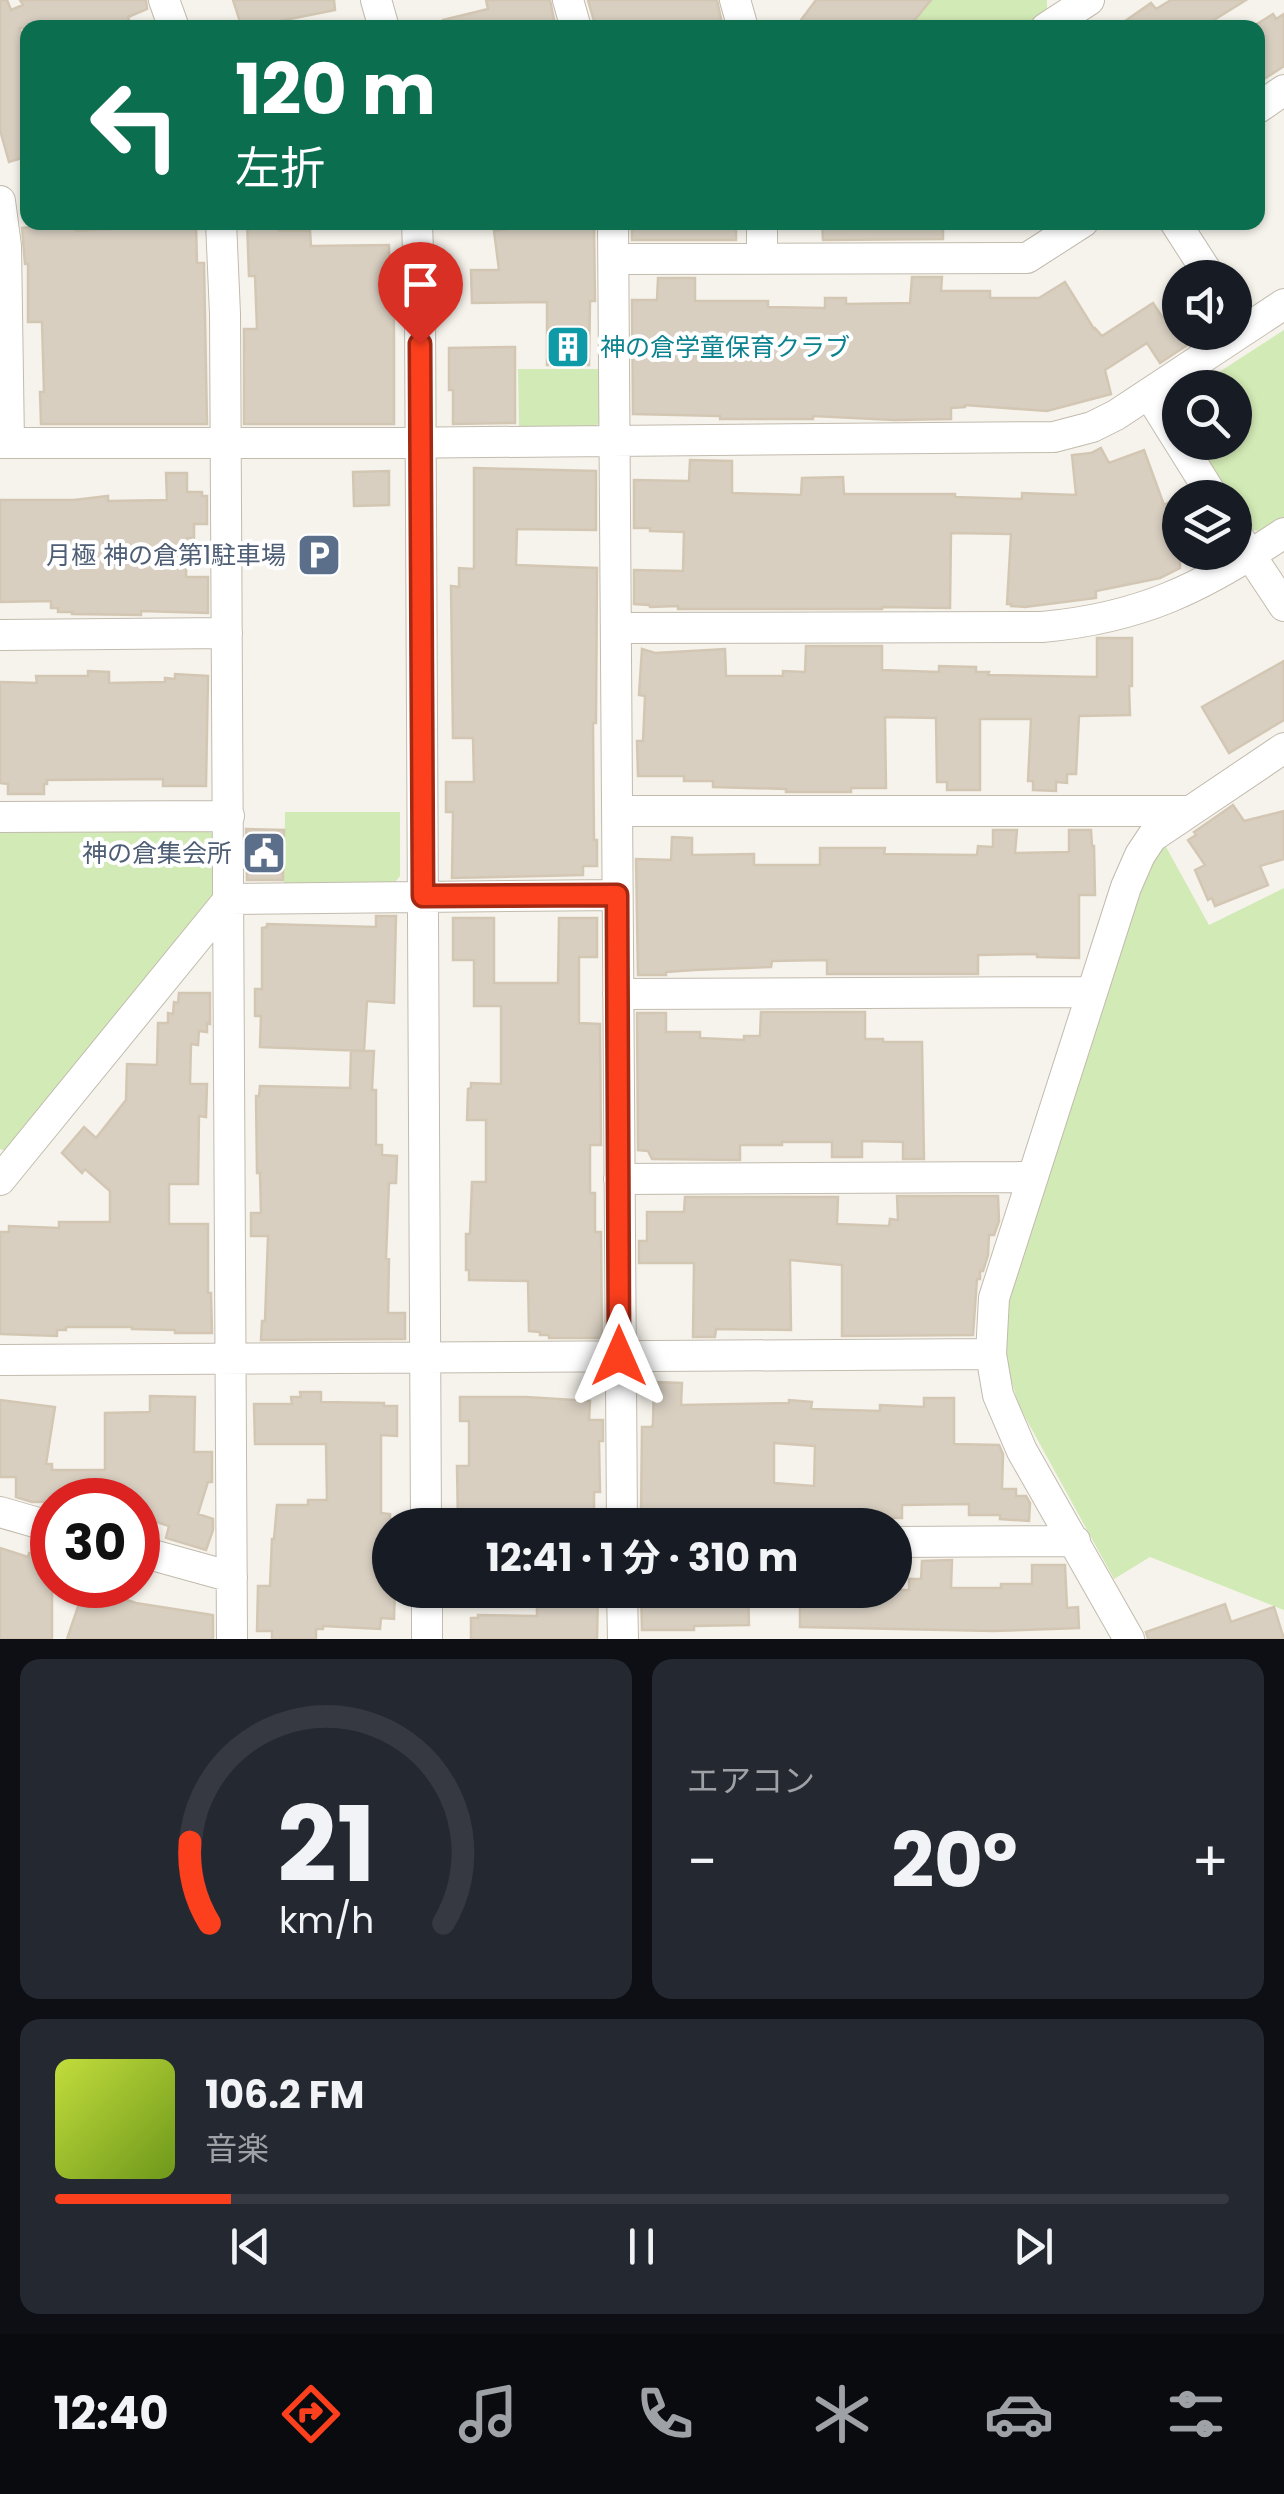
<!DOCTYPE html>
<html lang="ja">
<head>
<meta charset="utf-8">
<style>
  body { margin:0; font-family:Poppins,"Noto Sans JP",sans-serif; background:#242831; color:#f1f3f6; height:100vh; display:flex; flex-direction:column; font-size:38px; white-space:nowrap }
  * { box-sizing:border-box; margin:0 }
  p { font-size:32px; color:#9ea1a6 }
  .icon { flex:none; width:55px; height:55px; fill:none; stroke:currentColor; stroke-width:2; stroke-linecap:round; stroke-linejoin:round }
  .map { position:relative; height:1639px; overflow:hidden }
  .panel { display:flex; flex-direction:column; gap:20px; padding:20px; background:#0d0f14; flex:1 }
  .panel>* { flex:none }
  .hud { position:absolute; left:20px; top:20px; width:1245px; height:210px; border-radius:20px; box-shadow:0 2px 8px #0004; background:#0b6e4f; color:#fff; overflow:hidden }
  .buttons { position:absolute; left:1162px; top:260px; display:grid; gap:20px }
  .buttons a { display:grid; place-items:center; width:90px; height:90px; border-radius:50%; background:#171b24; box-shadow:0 2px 8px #0004; font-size:50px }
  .speed { position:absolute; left:30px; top:1478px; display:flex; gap:20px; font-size:50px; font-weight:700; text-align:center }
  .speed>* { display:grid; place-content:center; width:130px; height:130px; border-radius:50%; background:#171b24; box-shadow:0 2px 8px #0004; line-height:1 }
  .speed .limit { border:15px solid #d22; background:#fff; color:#111 }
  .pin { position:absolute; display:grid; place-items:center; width:85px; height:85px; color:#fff; margin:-102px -42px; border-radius:50% 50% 50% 0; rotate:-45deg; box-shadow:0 0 10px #0007 }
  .pin .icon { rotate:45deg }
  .me { position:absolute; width:110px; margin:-55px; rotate:0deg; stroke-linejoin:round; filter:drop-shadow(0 0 8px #0008) }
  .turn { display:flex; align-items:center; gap:35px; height:210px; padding:0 50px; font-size:45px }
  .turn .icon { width:130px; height:130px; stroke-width:2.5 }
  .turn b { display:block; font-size:70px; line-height:85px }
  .big { font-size:75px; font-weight:700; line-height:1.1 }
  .panel .card { flex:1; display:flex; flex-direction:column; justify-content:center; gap:15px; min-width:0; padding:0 35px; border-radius:20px; background:#242831 }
  .panel .dial { align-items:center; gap:0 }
  .dial svg { height:260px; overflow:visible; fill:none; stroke:#363941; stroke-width:7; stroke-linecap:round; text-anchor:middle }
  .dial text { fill:#f1f3f6; stroke:none }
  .song { display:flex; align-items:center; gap:30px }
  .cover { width:120px; height:120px; border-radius:15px; background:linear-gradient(135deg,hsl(70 70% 55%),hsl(80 70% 35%)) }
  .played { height:10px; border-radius:5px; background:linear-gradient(90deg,#fc3f1d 15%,#363941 15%) }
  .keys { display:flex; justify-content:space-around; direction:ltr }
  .heat { display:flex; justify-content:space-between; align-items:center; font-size:55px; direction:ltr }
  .panel .tiles { flex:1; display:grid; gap:20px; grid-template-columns:1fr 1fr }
  .card:last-child { grid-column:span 2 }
  .trip { position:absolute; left:372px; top:1508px; width:540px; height:100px; border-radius:50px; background:#171b24; box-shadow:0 2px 8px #0004; font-weight:700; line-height:100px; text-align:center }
  .menu { display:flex; height:160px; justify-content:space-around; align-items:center; background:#090b0e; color:#9ea1a6 }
  .menu .icon { width:70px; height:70px }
  .menu .selected { color:#fc3f1d }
  .menu b { font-size:45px; color:#f1f3f6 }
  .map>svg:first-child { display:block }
  .green { fill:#d2eab5 }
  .building { fill:#d8cfc1; stroke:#d3c7b4; stroke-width:2.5; fill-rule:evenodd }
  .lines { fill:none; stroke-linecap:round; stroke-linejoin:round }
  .minor-casing { stroke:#c2bbae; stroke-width:32 }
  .minor { stroke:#fff; stroke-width:30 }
  .route-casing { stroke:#a42913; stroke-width:25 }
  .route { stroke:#fc3f1d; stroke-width:18 }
  .labels { text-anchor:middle; stroke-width:8; stroke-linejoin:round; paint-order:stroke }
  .culture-label { font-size:25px; fill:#0d838f; stroke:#fff; text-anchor:start }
  .service-label { font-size:25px; fill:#4e5e75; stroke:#fff; text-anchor:end }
</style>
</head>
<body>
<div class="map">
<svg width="1284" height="1639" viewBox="0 0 1284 1639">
  <rect width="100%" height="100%" fill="#f6f3ec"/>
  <path class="green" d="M 931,0 L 1047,0 L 1047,12 L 1023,27 L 909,28 Z
    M 1284,330 L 1284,517 L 1262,532 L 1249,529 L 1235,508 L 1235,498 L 1228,497 L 1193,443 L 1235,442 L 1235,388 L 1196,387 Z
    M 518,369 L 600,369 L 601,421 L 592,430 L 519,430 Z
    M 285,812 L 400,812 L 400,876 L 393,885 L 284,886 Z
    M 207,829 L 216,837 L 216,896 L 9,1152 L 0,1149 L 0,830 Z
    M 1165,845 L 1209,925 L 1284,888 L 1284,1610 L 1150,1557 L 1114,1579 L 1019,1406 L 1009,1373 L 1005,1347 L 1007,1312 L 1012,1283 L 1141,883 L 1151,863 Z"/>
  <path class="building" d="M 0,0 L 7,0 L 11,10 L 23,5 L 20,0 L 146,0 L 147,9 L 128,17 L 129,20 L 111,28 L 19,28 L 28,48 L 28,156 L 9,162 L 0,130 Z
    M 233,0 L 334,0 L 335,10 L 265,24 L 266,28 L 242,28 Z
    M 486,0 L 550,0 L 555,24 L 540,28 L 444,28 L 443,20 L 488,9 Z
    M 588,0 L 717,0 L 723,28 L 596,28 Z
    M 816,0 L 931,0 L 908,28 L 795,28 Z
    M 1171,0 L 1246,0 L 1201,28 L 1115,28 L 1151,3 L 1156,9 Z
    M 1273,14 L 1276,19 L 1284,14 L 1284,66 L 1258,83 L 1258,28 L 1252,27 Z
    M 247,222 L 278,222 L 279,231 L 310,231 L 311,246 L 389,245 L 390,307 L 394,307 L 394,424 L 244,424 L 244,329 L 257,329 L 255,276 L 249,276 Z
    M 632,222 L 736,222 L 736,240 L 632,240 Z
    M 822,222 L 943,222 L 943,239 L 823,240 Z
    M 76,223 L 76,231 L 142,227 L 142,225 L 196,224 L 197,263 L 204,263 L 207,424 L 41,424 L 40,392 L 44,392 L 42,322 L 28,322 L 28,264 L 25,264 L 22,228 Z
    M 530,226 L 594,226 L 595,301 L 590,301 L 589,365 L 547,365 L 547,302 L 472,303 L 471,270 L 499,270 L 494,231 Z
    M 912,277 L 942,277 L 941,291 L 990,291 L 990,298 L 1039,298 L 1065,282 L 1094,329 L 1095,328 L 1102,336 L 1153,303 L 1163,318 L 1180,308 L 1180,332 L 1207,332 L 1160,363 L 1147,343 L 1105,370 L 1111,394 L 1047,411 L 965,405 L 965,407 L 951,408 L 951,419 L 894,420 L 813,416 L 813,419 L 720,419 L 720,416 L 633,414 L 632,300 L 657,300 L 658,278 L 695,278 L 695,301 L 768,301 L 768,307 L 825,308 L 825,298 L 846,298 L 846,304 L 910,303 Z
    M 515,347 L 515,423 L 453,424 L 453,390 L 449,390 L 449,348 Z
    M 1101,448 L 1109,463 L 1144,450 L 1164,505 L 1180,496 L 1180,568 L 1160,578 L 1096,591 L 1096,598 L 1025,607 L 1011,606 L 1011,604 L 1007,604 L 1011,534 L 951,533 L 950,608 L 882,607 L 882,609 L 678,609 L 678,606 L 650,607 L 649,605 L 634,604 L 634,570 L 683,571 L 684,532 L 650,531 L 650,528 L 634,528 L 634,480 L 689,481 L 690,460 L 732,461 L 732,493 L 801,495 L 802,478 L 843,477 L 844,494 L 955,494 L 955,497 L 1022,499 L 1022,493 L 1076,495 L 1072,455 L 1091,453 Z
    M 474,468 L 596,471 L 596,530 L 517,529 L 516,565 L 597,568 L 596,723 L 593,723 L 594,840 L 597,840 L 597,866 L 583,866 L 583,875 L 452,878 L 453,812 L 446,812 L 446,782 L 474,782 L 473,738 L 453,738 L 451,586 L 459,587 L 459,568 L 474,569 Z
    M 389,471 L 389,505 L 354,506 L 353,472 Z
    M 166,473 L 187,473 L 187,492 L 202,492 L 202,496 L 207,496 L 207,524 L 194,524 L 194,538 L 187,538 L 186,577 L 208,577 L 208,613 L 141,611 L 141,615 L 72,614 L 72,612 L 58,612 L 58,608 L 51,608 L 51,601 L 0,602 L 0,500 L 74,500 L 108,496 L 108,501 L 167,500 Z
    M 1097,638 L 1132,638 L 1132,686 L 1129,686 L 1130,715 L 1079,716 L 1076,774 L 1067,774 L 1067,783 L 1056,782 L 1056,791 L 1033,790 L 1033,781 L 1028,781 L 1031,719 L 980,719 L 980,790 L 947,790 L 947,782 L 937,782 L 936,718 L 885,717 L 886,788 L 851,788 L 851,792 L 786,792 L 786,789 L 713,787 L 713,781 L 684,781 L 684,776 L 638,776 L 637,741 L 643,741 L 645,696 L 639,695 L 642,649 L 655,653 L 725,649 L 726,676 L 783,676 L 783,671 L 805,672 L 806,646 L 882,646 L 882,670 L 939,672 L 939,666 L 976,667 L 976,672 L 989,672 L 988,675 L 1097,677 Z
    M 1284,661 L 1284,720 L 1229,753 L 1202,707 Z
    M 88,671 L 109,672 L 109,683 L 165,682 L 165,678 L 175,679 L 175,674 L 208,676 L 206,786 L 163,786 L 163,779 L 47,780 L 47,784 L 44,784 L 44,794 L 8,794 L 8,784 L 0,783 L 0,682 L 37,683 L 36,676 L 88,676 Z
    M 1233,805 L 1244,821 L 1284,811 L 1284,859 L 1260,866 L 1268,885 L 1215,906 L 1212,898 L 1208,900 L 1195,870 L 1205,865 L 1188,840 L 1196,835 L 1194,832 Z
    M 246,829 L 284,830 L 283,880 L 247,880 Z
    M 993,830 L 1017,830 L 1015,853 L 1069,852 L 1069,830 L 1091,830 L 1092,846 L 1094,846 L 1095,895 L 1079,895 L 1079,958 L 1037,957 L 1037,954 L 978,955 L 978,974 L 827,974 L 827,960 L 772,961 L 771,967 L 695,970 L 666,972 L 666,975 L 638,975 L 636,859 L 671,860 L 672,837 L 692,838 L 692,855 L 754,854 L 754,865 L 820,865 L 820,848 L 885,848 L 884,854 L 977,855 L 978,846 L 993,847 Z
    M 376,916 L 396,916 L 394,1003 L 367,1001 L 364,1051 L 260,1047 L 261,1016 L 255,1016 L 255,989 L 262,989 L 262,928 L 267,927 L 267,924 L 376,927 Z
    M 453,918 L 494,918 L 494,983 L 558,983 L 559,918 L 597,918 L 597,957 L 579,957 L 579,1023 L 600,1024 L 601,1145 L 590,1145 L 590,1193 L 595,1193 L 595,1232 L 601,1232 L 602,1338 L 549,1338 L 549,1335 L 540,1335 L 540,1332 L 529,1331 L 528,1281 L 469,1280 L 469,1270 L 466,1270 L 466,1234 L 470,1234 L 472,1182 L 486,1182 L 486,1120 L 467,1120 L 468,1089 L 471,1088 L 471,1083 L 501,1084 L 501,1006 L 474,1006 L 474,960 L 453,960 Z
    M 179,993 L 210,993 L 210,1024 L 207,1023 L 207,1032 L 199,1031 L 198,1045 L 191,1044 L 190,1084 L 207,1084 L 206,1117 L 199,1116 L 198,1184 L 169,1184 L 169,1224 L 208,1224 L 208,1293 L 211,1293 L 212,1333 L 175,1333 L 175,1330 L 132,1329 L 132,1327 L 66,1327 L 66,1330 L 57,1330 L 57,1336 L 0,1334 L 0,1232 L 9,1232 L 9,1226 L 59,1228 L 59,1222 L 110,1222 L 110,1191 L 85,1169 L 82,1173 L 62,1153 L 84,1127 L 96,1138 L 126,1100 L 127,1064 L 157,1065 L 158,1023 L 168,1023 L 168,1013 L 173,1014 L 174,1002 L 178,1003 Z
    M 761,1012 L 865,1012 L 865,1039 L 883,1039 L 883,1042 L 922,1042 L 924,1159 L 903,1159 L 903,1142 L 862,1141 L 862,1157 L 832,1157 L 832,1142 L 782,1142 L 782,1145 L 740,1145 L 740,1160 L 652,1159 L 648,1151 L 638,1150 L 637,1013 L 666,1013 L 666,1032 L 700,1032 L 700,1038 L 744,1040 L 744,1036 L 760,1036 Z
    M 351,1051 L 374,1051 L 372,1090 L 376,1090 L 376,1145 L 382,1145 L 382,1155 L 397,1156 L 396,1183 L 389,1183 L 386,1258 L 389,1259 L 388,1313 L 405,1313 L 405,1339 L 261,1340 L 262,1321 L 265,1321 L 268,1236 L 251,1236 L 251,1213 L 261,1213 L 260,1173 L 257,1173 L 256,1096 L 259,1096 L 260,1086 L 350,1088 Z
    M 897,1196 L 998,1196 L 999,1221 L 994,1235 L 989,1235 L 988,1255 L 983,1271 L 980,1271 L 980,1279 L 977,1279 L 973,1335 L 842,1336 L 842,1265 L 790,1260 L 791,1330 L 716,1329 L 715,1337 L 693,1337 L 694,1263 L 639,1263 L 639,1241 L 647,1241 L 647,1212 L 684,1212 L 685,1197 L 838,1197 L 837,1224 L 889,1226 L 890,1219 L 898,1220 Z
    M 654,1382 L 682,1383 L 681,1405 L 789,1403 L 789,1400 L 812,1402 L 811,1409 L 880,1411 L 880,1405 L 924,1407 L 924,1398 L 954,1398 L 954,1444 L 999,1445 L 1003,1454 L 1002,1489 L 1016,1489 L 1016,1496 L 1026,1496 L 1030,1503 L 1029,1521 L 1000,1519 L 1000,1515 L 969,1515 L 969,1504 L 902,1505 L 902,1518 L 829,1517 L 829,1525 L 808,1525 L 808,1519 L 753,1516 L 753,1522 L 720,1523 L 720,1525 L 699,1525 L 699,1520 L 641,1518 L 642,1427 L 652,1427 L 653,1423 ZM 774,1443 L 815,1446 L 814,1486 L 774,1483 Z
    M 300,1392 L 321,1392 L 321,1402 L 384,1403 L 384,1406 L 397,1406 L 397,1436 L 381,1435 L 381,1513 L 390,1514 L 390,1590 L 395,1590 L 394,1619 L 381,1618 L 380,1629 L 323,1626 L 323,1629 L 316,1629 L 316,1639 L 272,1639 L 272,1631 L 257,1631 L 258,1586 L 270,1586 L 272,1539 L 274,1539 L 277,1505 L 308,1505 L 308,1500 L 327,1500 L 326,1444 L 255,1444 L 254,1404 L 292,1404 L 291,1397 L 301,1397 Z
    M 150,1396 L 195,1397 L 194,1452 L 212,1452 L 212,1482 L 208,1482 L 198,1514 L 213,1519 L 213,1530 L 206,1550 L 166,1538 L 169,1526 L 138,1516 L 138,1500 L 32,1502 L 16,1497 L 16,1477 L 0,1477 L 0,1400 L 55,1407 L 46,1464 L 52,1464 L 52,1470 L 105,1470 L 105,1413 L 150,1412 Z
    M 460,1397 L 526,1397 L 590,1401 L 589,1420 L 603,1420 L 603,1441 L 599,1441 L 600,1492 L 594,1492 L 594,1525 L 458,1525 L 457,1466 L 469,1466 L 469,1421 L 460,1421 Z
    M 0,1548 L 28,1557 L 29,1553 L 49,1558 L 48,1563 L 52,1564 L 52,1639 L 0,1639 Z
    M 952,1560 L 951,1588 L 1001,1588 L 1001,1584 L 1032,1584 L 1032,1565 L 1065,1565 L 1067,1608 L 1078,1607 L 1079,1628 L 994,1631 L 800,1627 L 800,1590 L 909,1590 L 909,1579 L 921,1579 L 922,1561 Z
    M 85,1586 L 136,1603 L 213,1615 L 213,1639 L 67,1639 Z
    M 537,1590 L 598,1590 L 597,1639 L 471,1639 L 471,1618 L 478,1618 L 478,1615 L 537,1616 Z
    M 641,1590 L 748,1590 L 749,1625 L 694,1626 L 694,1630 L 642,1630 Z
    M 1225,1604 L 1231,1622 L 1274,1607 L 1284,1639 L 1148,1639 L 1146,1632 Z"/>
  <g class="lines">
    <defs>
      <path id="minor" d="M 164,0 L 174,28
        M 376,0 L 384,28
        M 568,0 L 576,28
        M 735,0 L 743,28
        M 1046,28 L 1089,0
        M 1258,108 L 1284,90
        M 0,201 L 6,246 L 9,443
        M 221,222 L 225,314 L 232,1639
        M 417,222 L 420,311 L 426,1525
        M 613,222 L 622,1525
        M 1175,222 L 1211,278
        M 762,258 L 762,222
        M 614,259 L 1027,258 L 1083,222
        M 1149,394 L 1214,498
        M 0,443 L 384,443 L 1054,437 L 1092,427 L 1116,415 L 1284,304
        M 1235,532 L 1284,606
        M 616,628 L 1042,627 C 1141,618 1202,588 1284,533
        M 0,635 L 227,633
        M 618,811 L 1189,811
        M 0,817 L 229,816
        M 618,994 L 1092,992
        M 619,1179 L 1033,1177
        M 0,1180 L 229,899 L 617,895
        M 0,1360 L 991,1354
        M 0,1512 L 52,1527
        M 895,1542 L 1075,1541
        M 138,1551 L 232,1577
        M 427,1590 L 427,1639
        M 622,1590 L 623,1639
        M 1129,1639 L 1022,1451 L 998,1395 L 991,1354 L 994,1298 L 1126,887 L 1140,855 L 1152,837 L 1284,748"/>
    </defs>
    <use href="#minor" class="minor-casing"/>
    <use href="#minor" class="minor"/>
  </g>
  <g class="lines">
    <defs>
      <path id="route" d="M 420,344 L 423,896 L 617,895 L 619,1356"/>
    </defs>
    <use href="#route" class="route-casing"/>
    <use href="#route" class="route"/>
  </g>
  <defs>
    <symbol id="building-square" viewBox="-11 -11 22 22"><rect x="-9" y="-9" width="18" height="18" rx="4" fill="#0f9aa8" stroke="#fff"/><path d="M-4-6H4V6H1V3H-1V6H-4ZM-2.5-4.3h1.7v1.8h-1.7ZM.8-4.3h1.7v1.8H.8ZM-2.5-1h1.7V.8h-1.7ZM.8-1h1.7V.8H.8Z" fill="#fff"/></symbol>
    <symbol id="parking-square" viewBox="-11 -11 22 22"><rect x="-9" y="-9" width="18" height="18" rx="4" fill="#5c6f8a" stroke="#fff"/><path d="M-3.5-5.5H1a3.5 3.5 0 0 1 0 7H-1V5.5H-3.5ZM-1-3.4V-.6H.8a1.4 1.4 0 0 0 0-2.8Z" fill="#fff"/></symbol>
    <symbol id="civic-square" viewBox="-11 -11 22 22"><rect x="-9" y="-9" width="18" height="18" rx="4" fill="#5c6f8a" stroke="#fff"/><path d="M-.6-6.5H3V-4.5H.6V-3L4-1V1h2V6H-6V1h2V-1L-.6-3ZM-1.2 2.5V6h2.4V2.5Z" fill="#fff"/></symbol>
  </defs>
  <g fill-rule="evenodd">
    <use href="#building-square" x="543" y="322" width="50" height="50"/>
    <use href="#parking-square" x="294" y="530" width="50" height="50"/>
    <use href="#civic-square" x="239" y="828" width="50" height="50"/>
  </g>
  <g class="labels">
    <g class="culture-label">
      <text x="600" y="356">神の倉学童保育クラブ</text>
    </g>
    <g class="service-label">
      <text x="286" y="564">月極 神の倉第1駐車場</text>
      <text x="232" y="862">神の倉集会所</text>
    </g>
  </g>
</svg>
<div class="buttons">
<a><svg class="icon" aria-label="sound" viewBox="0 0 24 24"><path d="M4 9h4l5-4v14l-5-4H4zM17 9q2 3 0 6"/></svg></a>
<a><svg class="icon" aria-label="search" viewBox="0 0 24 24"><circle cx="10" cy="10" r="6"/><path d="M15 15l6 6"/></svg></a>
<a><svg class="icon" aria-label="layers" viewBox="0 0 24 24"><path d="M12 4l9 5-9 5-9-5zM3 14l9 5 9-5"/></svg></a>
</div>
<div class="speed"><div class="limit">30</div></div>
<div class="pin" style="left:420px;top:344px;background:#d93025"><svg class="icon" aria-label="arrive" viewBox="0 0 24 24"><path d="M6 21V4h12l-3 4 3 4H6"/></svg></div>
<svg class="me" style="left:619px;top:1356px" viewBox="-20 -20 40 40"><path d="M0-17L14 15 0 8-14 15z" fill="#fc3f1d" stroke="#fff" stroke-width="4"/></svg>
<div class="trip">12:41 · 1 分 · 310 m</div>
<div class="hud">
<div class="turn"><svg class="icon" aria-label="left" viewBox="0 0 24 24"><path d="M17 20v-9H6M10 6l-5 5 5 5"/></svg><div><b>120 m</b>左折</div></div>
</div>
</div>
<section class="panel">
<div class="tiles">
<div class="card dial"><svg viewBox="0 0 100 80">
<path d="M14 69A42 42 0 1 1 86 69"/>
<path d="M14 69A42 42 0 0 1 8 44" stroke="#fc3f1d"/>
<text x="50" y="56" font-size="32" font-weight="700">21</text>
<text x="50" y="72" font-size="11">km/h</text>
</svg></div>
<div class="card"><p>エアコン</p>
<div class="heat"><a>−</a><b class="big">20°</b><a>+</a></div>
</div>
<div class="card">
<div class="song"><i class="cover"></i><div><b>106.2 FM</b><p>音楽</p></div></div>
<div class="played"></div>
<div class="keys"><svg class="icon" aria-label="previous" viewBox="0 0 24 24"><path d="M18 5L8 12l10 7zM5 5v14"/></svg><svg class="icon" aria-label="pause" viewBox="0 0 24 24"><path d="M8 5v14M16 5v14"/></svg><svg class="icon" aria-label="next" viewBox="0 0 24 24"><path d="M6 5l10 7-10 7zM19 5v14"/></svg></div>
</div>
</div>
</section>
<nav class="menu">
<b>12:40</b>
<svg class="icon selected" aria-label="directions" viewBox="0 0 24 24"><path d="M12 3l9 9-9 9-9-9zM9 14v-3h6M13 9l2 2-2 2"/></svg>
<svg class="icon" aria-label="music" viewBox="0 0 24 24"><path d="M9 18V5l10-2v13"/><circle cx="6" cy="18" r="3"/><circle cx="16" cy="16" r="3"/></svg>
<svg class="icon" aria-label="phone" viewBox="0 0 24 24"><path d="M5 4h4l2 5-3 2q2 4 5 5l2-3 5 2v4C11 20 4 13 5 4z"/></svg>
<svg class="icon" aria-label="climate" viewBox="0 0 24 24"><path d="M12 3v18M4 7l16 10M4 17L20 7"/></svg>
<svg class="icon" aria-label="car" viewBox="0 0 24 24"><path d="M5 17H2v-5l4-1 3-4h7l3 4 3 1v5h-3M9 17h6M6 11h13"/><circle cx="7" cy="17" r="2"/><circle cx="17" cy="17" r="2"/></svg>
<svg class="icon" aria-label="filters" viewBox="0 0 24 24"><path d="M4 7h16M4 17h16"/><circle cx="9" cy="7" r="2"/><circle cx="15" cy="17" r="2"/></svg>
</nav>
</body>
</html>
